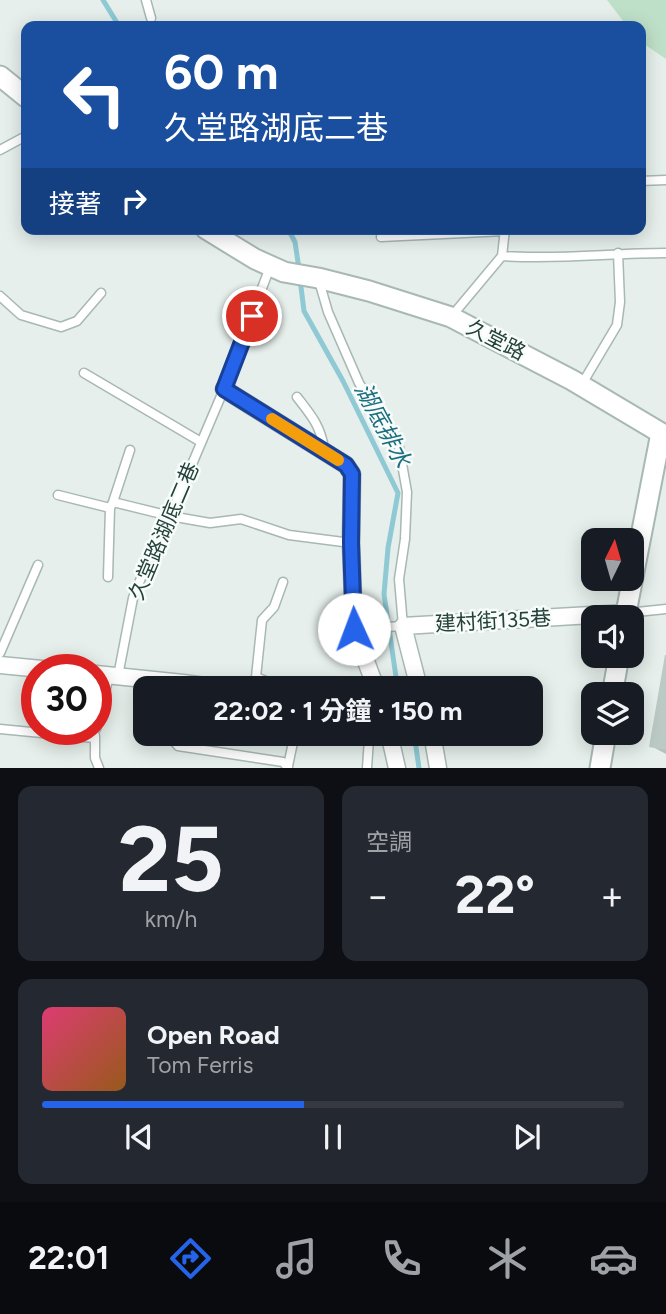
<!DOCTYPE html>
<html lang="zh-TW">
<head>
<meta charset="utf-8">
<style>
  body { margin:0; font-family:Figtree,"Noto Sans TC",sans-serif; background:#242831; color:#f1f3f6; height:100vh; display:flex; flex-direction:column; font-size:26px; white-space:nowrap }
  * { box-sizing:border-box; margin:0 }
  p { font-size:23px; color:#9ea1a6 }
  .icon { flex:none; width:38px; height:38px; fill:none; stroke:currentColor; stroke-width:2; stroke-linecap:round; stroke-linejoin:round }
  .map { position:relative; height:768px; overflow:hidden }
  .panel { display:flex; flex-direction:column; gap:18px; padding:18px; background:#0d0f14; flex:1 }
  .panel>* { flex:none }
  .banner { position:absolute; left:21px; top:21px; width:625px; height:214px; border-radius:14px; box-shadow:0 4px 18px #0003; background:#1a4fa0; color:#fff; overflow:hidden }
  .needle { width:46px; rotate:5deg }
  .buttons { position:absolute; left:581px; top:528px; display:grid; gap:14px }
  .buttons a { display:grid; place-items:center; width:63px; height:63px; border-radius:14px; background:#171b24; box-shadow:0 4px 18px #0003; font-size:35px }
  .speed { position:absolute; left:21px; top:654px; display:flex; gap:14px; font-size:35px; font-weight:700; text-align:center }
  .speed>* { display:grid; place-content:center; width:91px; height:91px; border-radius:50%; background:#171b24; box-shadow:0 4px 18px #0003; line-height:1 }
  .speed .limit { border:10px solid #d22; background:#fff; color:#111 }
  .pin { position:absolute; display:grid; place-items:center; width:60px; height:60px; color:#fff; margin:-30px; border:4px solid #fff; border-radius:50%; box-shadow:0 2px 7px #0007 }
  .me { position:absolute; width:77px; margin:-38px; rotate:358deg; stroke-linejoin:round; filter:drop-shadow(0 0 5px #0008) }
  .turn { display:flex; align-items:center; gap:24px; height:147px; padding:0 28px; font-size:32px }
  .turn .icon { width:91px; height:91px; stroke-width:2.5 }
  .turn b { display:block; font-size:49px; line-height:60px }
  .then { display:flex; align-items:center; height:66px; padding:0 28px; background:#0003; gap:14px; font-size:26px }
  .big { font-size:52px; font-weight:700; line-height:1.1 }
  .panel .tile { flex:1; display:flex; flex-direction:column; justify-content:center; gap:10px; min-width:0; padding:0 24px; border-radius:14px; background:#242831 }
  .panel .dial { align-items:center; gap:0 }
  .dial b { font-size:91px; line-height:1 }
  .song { display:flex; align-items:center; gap:21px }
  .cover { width:84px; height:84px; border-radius:10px; background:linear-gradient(135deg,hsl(340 70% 55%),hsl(30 70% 35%)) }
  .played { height:7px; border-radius:4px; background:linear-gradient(90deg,#2563eb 45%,#363941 45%) }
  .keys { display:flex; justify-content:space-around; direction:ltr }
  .heat { display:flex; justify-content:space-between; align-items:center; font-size:38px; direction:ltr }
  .panel .tiles { flex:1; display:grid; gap:18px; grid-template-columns:1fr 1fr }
  .tile:last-child { grid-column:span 2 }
  .trip { position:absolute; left:133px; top:676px; width:410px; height:70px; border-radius:14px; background:#171b24; box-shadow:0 4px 18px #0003; font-weight:700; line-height:70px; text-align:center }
  .tabs { display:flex; height:112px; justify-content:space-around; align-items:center; background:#090b0e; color:#9ea1a6 }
  .tabs .icon { width:49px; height:49px }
  .tabs .selected { color:#2563eb }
  .tabs b { font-size:32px; color:#f1f3f6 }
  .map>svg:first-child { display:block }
  .green { fill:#bfe0c8 }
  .shadow { fill:#0003 }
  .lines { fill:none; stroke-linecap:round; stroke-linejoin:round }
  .stream { stroke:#8ec9d4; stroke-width:5 }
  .building { fill:#bbcac4 }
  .service-casing { stroke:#a8b8b2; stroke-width:11 }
  .minor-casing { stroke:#a8b8b2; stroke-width:19 }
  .tertiary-casing { stroke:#a8b8b2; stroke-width:23 }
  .service { stroke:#fff; stroke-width:8 }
  .minor { stroke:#fff; stroke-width:16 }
  .tertiary { stroke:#fff; stroke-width:19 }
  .route-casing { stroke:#184099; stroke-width:18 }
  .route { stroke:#2563eb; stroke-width:12 }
  .slow { stroke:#f59e0b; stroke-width:12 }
  .labels { text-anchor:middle; stroke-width:5; stroke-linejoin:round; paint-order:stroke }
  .street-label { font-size:21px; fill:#24423a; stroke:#f7fbf9 }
  .water-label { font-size:23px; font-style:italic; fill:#1c6f80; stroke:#f7fbf9 }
</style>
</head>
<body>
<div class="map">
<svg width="666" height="768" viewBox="0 0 666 768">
  <rect width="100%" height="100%" fill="#e6efeb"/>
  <path class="green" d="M 607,0 L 666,0 L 666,59 L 641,42 L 640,26 L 627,26 Z"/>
  <path class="shadow" d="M 666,657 L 666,754 L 651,746 Z"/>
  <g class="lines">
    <path class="stream" d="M 103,0 L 119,26
      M 288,229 L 295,242 L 299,269
      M 300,279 L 304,311 L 343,381 L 398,493 L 388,548 L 384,594 L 396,677 L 399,688
      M 414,733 L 419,768"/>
  </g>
  <path class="building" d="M 665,655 L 666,655 L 666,750 L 649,747 Z"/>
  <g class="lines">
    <defs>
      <path id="service" d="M 146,0 L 151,18
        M 0,150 L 26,136
        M 640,181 L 666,180
        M 381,237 L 505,231
        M 502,256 C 557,260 611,253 666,253
        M 319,281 L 328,312 L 359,383 L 399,447 L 407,492 L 405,539 L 399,579 L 403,626 L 354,629
        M 0,296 L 21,315 L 61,327 L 77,321 L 101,293
        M 451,317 L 502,256 L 505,229
        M 84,373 L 201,442
        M 582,384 L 617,325 L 620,302 L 618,253
        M 297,397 C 311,415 320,425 324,448
        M 130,450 L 113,502 L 170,516 L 210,523 L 241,519 L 289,535 L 351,543
        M 58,495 L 110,508
        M 108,577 L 110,508 L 113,502
        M 283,582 L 274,607 L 262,620 L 256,677 L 283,688
        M 627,613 L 666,609
        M 0,653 L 38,565
        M 118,676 L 133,598 L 149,558 L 170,516 L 224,389 L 270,267
        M 0,729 L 94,738
        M 96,729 L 109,676
        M 174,733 L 173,740 L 178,746 L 283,762 L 288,768
        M 366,733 L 369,739 L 367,768
        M 95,736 L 95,758 L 99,768
        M 288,766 L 295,733"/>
      <path id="minor" d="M 224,389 L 346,465 L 352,474 L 351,543 L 354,629 L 376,688
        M 0,665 L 52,670
        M 96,674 L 183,683 L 219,688
        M 419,688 L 403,626 L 626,613
        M 389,733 L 397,768
        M 432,733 L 438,768"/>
      <path id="tertiary" d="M 0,76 L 26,97
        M 206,229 L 255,259 L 284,272 L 318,278 L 369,291 L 451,317 L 572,380 L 661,433
        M 625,618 L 661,433
        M 612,695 L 619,656
        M 600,768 L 606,733"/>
    </defs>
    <use href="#service" class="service-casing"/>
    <use href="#minor" class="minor-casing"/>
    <use href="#tertiary" class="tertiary-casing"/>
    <use href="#service" class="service"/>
    <use href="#minor" class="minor"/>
    <use href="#tertiary" class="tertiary"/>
  </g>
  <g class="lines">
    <defs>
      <path id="route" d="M 252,316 L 224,389 L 346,465 L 352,474 L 351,543 L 354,629"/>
    </defs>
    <use href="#route" class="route-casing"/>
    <use href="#route" class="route"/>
    <path class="slow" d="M 272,419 L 338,460"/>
  </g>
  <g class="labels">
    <g class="street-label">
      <text transform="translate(496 340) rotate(27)" y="7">久堂路</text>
      <text transform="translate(164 531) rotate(-67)" y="7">久堂路湖底二巷</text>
      <text transform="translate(493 621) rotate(-3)" y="7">建村街135巷</text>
    </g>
    <g class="water-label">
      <text transform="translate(383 425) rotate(62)" y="8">湖底排水</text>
    </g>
  </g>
</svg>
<div class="buttons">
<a><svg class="needle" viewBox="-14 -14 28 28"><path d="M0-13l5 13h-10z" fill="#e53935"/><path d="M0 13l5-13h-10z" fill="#9ea1a6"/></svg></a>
<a><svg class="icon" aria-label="sound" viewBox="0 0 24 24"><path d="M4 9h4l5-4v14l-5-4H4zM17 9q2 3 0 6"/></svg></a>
<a><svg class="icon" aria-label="layers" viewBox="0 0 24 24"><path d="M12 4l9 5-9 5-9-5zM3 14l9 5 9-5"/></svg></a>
</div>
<div class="speed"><div class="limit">30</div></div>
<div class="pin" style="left:252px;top:316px;background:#d93025"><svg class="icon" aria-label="arrive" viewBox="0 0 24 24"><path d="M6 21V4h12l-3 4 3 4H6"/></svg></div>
<svg class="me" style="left:354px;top:629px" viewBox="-20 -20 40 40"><circle r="19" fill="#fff"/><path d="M0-13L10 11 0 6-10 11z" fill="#2563eb"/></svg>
<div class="trip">22:02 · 1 分鐘 · 150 m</div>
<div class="banner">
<div class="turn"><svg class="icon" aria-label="left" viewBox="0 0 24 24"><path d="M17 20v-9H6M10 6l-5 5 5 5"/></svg><div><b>60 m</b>久堂路湖底二巷</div></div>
<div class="then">接著<svg class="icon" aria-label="right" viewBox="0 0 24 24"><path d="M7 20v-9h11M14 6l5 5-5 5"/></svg></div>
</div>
</div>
<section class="panel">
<div class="tiles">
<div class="tile dial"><b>25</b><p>km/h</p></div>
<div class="tile"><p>空調</p>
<div class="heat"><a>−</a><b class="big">22°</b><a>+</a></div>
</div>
<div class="tile">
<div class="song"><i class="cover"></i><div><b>Open Road</b><p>Tom Ferris</p></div></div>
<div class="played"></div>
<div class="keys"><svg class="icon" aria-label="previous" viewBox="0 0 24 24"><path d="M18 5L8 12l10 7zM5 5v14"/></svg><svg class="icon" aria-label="pause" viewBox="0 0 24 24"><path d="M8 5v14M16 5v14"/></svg><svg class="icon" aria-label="next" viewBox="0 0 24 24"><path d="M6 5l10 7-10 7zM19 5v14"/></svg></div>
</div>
</div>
</section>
<nav class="tabs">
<b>22:01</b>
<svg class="icon selected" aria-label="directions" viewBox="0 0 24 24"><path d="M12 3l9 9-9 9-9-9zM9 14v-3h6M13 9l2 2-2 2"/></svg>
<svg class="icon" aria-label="music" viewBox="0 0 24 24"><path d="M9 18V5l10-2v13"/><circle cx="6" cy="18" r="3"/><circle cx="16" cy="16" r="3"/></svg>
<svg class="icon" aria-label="phone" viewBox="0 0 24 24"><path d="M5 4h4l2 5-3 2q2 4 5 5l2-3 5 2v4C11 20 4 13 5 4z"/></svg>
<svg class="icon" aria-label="climate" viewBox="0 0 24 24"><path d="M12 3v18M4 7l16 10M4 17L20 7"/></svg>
<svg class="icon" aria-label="car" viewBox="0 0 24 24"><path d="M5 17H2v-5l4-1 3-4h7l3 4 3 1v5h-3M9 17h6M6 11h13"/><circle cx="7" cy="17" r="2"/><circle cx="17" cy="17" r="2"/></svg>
</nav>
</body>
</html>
